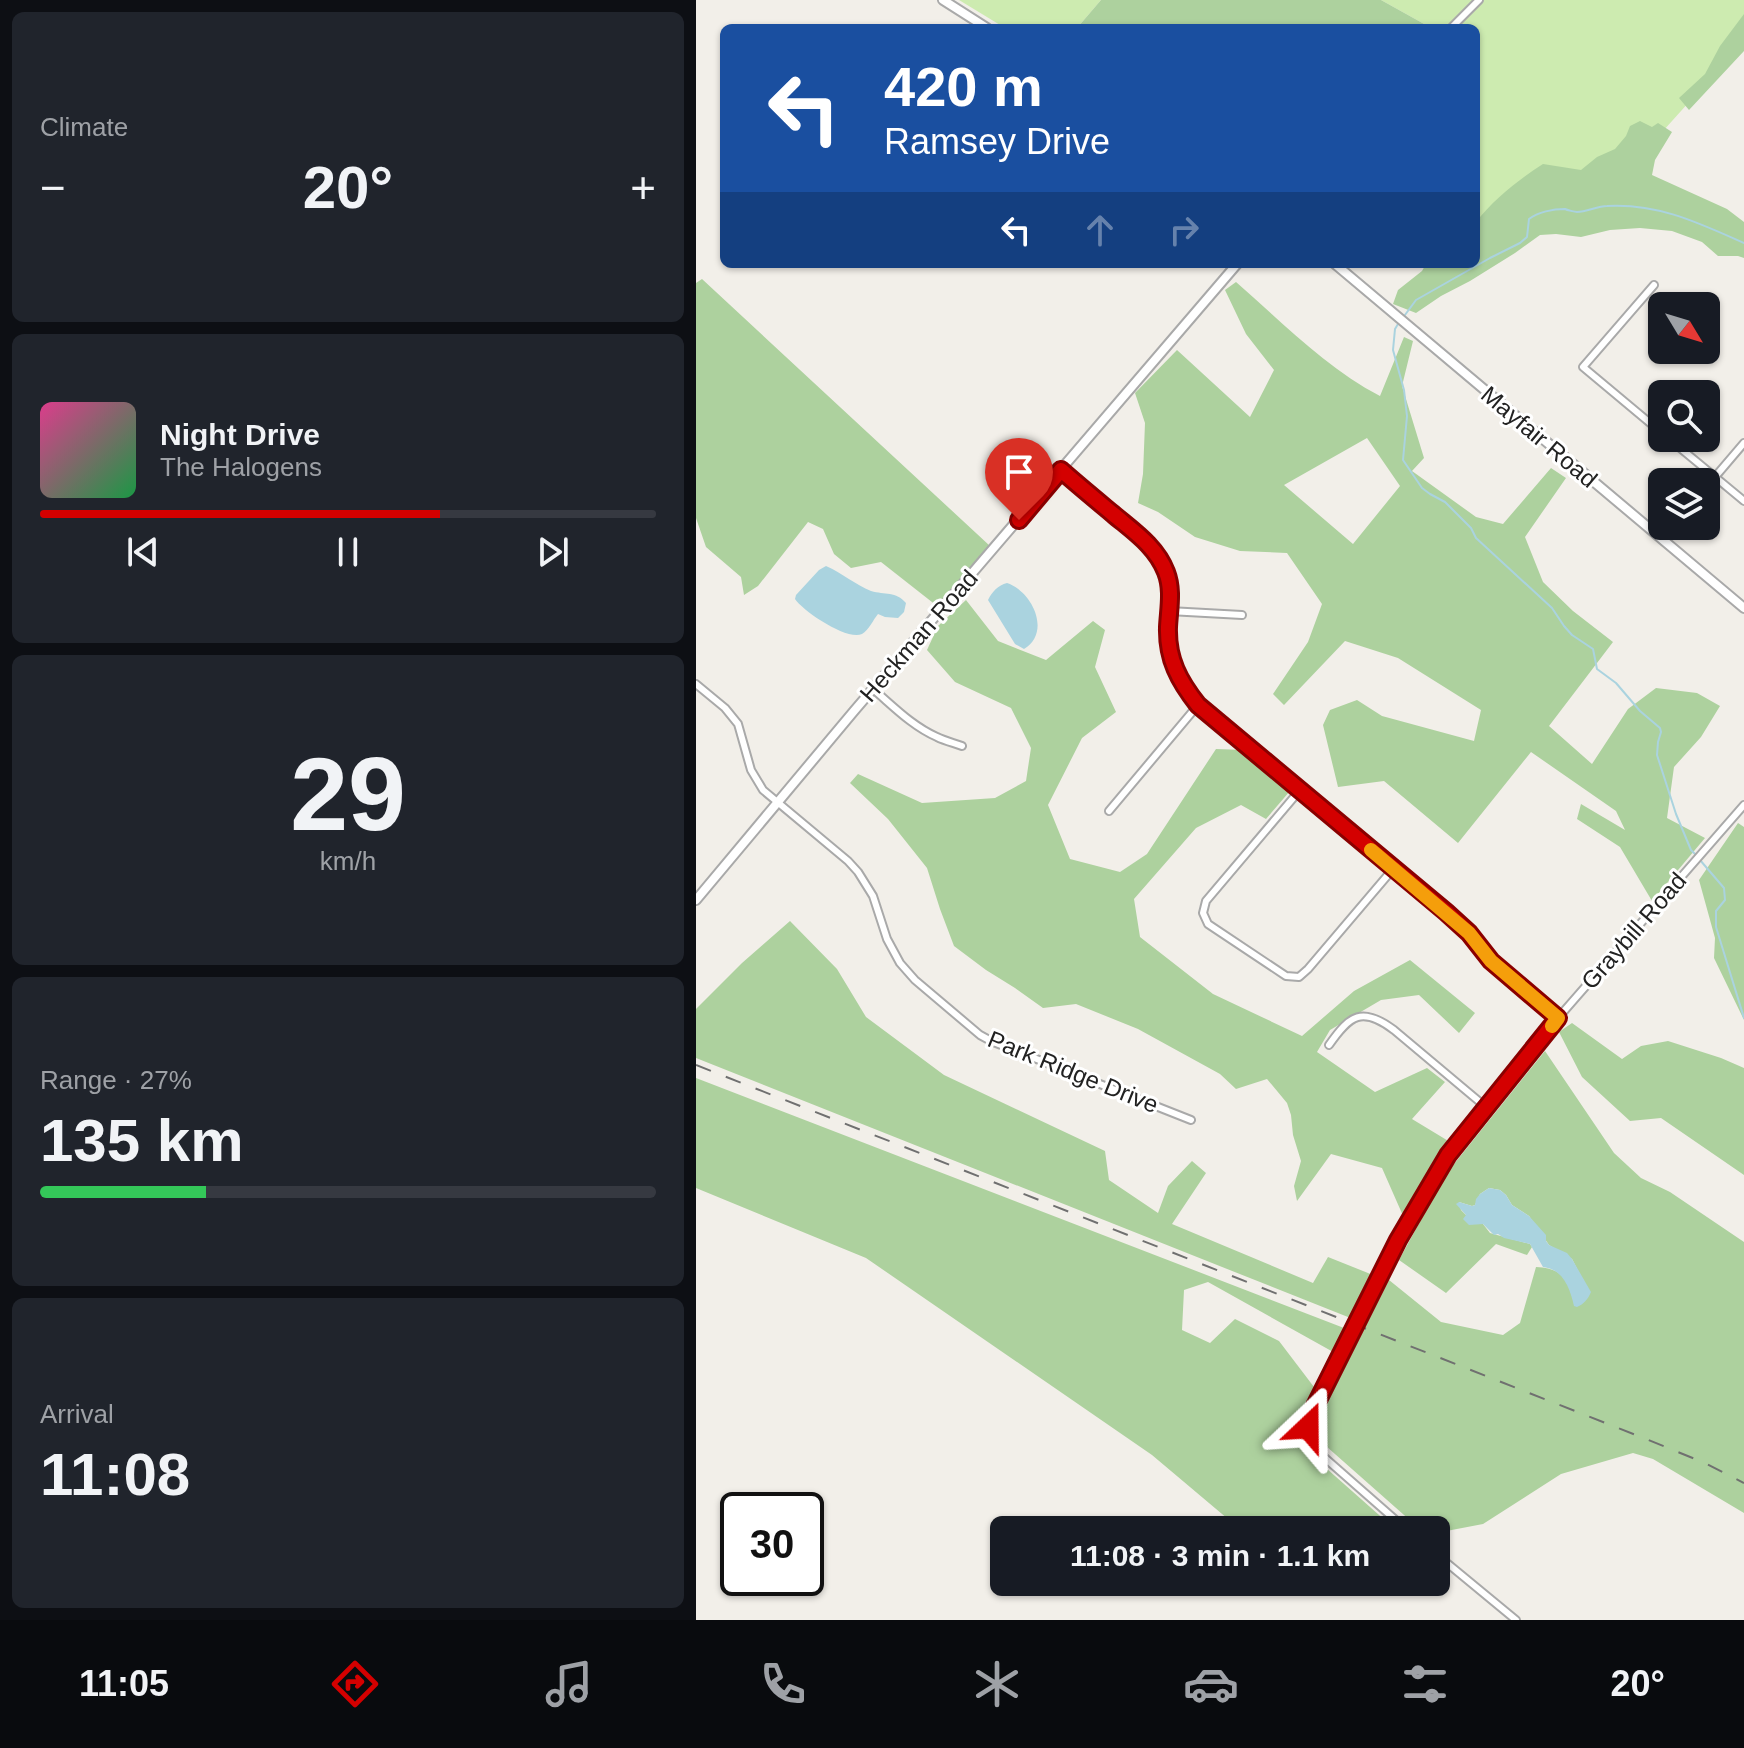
<!DOCTYPE html>
<html lang="en">
<head>
<meta charset="utf-8">
<style>
  body { margin:0; font-family:Arial,sans-serif; background:#20242c; color:#f1f3f6; height:100vh; display:flex; flex-direction:column; font-size:30px; white-space:nowrap }
  * { box-sizing:border-box; margin:0 }
  p { font-size:26px; color:#9ea1a6 }
  .icon { flex:none; width:44px; height:44px; fill:none; stroke:currentColor; stroke-width:2; stroke-linecap:round; stroke-linejoin:round }
  .map { position:relative; flex:1; overflow:hidden }
  .details { display:flex; flex-direction:column; gap:12px; padding:12px; background:#0d0f14; width:696px }
  .details>* { flex:none }
  .banner { position:absolute; left:24px; top:24px; width:760px; height:244px; border-radius:12px; box-shadow:0 2px 6px #0004; background:#1a4fa0; color:#fff; overflow:hidden }
  .needle { width:52px; rotate:128deg }
  .buttons { position:absolute; left:952px; top:292px; display:grid; gap:16px }
  .buttons a { display:grid; place-items:center; width:72px; height:72px; border-radius:12px; background:#171b24; box-shadow:0 2px 6px #0004; font-size:40px }
  .speed { position:absolute; left:24px; top:1492px; display:flex; gap:16px; font-size:40px; font-weight:700; text-align:center }
  .speed>* { display:grid; place-content:center; width:104px; height:104px; border-radius:50%; background:#171b24; box-shadow:0 2px 6px #0004; line-height:1 }
  .speed .limit { border:4px solid #111; border-radius:12px; background:#fff; color:#111 }
  .pin { position:absolute; display:grid; place-items:center; width:68px; height:68px; color:#fff; margin:-82px -34px; border-radius:50% 50% 50% 0; rotate:-45deg; box-shadow:0 0 8px #0007 }
  .pin .icon { rotate:45deg }
  .me { position:absolute; width:88px; margin:-44px; rotate:23deg; stroke-linejoin:round; filter:drop-shadow(0 0 6px #0008) }
  .turn { display:flex; align-items:center; gap:28px; height:168px; padding:0 32px; font-size:36px }
  .turn .icon { width:104px; height:104px; stroke-width:2.5 }
  .turn b { display:block; font-size:56px; line-height:68px }
  .lanes { display:flex; align-items:center; height:76px; padding:0 32px; background:#0003; justify-content:center; gap:40px; direction:ltr }
  .lanes .off { opacity:.35 }
  .big { font-size:60px; font-weight:600; line-height:1.1 }
  .details .tile { flex:1; display:flex; flex-direction:column; justify-content:center; gap:12px; min-width:0; padding:0 28px; border-radius:12px; background:#20242c }
  .details .dial { align-items:center; gap:0 }
  .dial b { font-size:104px; line-height:1 }
  .song { display:flex; align-items:center; gap:24px }
  .cover { width:96px; height:96px; border-radius:12px; background:linear-gradient(135deg,hsl(330 70% 55%),hsl(140 70% 35%)) }
  .played { height:8px; border-radius:4px; background:linear-gradient(90deg,#d40000 65%,#363941 65%) }
  .keys { display:flex; justify-content:space-around; direction:ltr }
  .heat { display:flex; justify-content:space-between; align-items:center; font-size:44px; direction:ltr }
  .charge { height:12px; border-radius:6px; background:linear-gradient(90deg,#34c759 27%,#363941 0) }
  .trip { position:absolute; left:294px; top:1516px; width:460px; height:80px; border-radius:12px; background:#171b24; box-shadow:0 2px 6px #0004; font-weight:600; line-height:80px; text-align:center }
  .tabs { display:flex; height:128px; justify-content:space-around; align-items:center; background:#090b0e; color:#9ea1a6 }
  .tabs .icon { width:56px; height:56px }
  .tabs .active { color:#d40000 }
  .tabs b { font-size:36px; color:#f1f3f6 }
  main { display:flex; flex:1; min-height:0 }
  .map>svg:first-child { display:block }
  .grass { fill:#cdebb0 }
  .forest { fill:#add19e; fill-rule:evenodd }
  .water { fill:#aad3df }
  .lines { fill:none; stroke-linecap:round; stroke-linejoin:round }
  .stream { stroke:#aad3df; stroke-width:2 }
  .minor-casing { stroke:#a9a9a9; stroke-width:10 }
  .tertiary-casing { stroke:#a9a9a9; stroke-width:12 }
  .minor { stroke:#fff; stroke-width:6 }
  .tertiary { stroke:#fff; stroke-width:8 }
  .rail { stroke:#707070; stroke-width:2; stroke-dasharray:16 16; stroke-linecap:butt }
  .route-casing { stroke:#8a0000; stroke-width:20 }
  .route { stroke:#d40000; stroke-width:14 }
  .slow { stroke:#f59e0b; stroke-width:14 }
  .labels { text-anchor:middle; stroke-width:6; stroke-linejoin:round; paint-order:stroke }
  .street-label { font-size:24px; fill:#222; stroke:#fff }
</style>
</head>
<body>
<main>
<section class="details">
<div class="tile"><p>Climate</p>
<div class="heat"><a>−</a><b class="big">20°</b><a>+</a></div>
</div>
<div class="tile">
<div class="song"><i class="cover"></i><div><b>Night Drive</b><p>The Halogens</p></div></div>
<div class="played"></div>
<div class="keys"><svg class="icon" aria-label="previous" viewBox="0 0 24 24"><path d="M18 5L8 12l10 7zM5 5v14"/></svg><svg class="icon" aria-label="pause" viewBox="0 0 24 24"><path d="M8 5v14M16 5v14"/></svg><svg class="icon" aria-label="next" viewBox="0 0 24 24"><path d="M6 5l10 7-10 7zM19 5v14"/></svg></div>
</div>
<div class="tile dial"><b>29</b><p>km/h</p></div>
<div class="tile"><p>Range · 27%</p><b class="big">135 km</b><div class="charge"></div></div>
<div class="tile"><p>Arrival</p><b class="big">11:08</b></div>
</section>
<div class="map">
<svg width="1048" height="1620" viewBox="0 0 1048 1620">
  <rect width="100%" height="100%" fill="#f2efe9"/>
  <path class="grass" d="M 263,0 L 405,0 L 381,28 L 309,28 Z
    M 685,0 L 1048,0 L 1048,41 L 967,131 L 780,258 L 780,28 L 730,28 L 730,25 Z"/>
  <path class="forest" d="M 405,0 L 685,0 L 730,25 L 730,28 L 381,28 Z
    M 1048,14 L 1048,51 L 993,110 L 983,98 L 1009,74 L 1024,46 Z
    M 944,121 L 956,127 L 962,123 L 976,132 L 959,160 L 956,175 L 1031,209 L 1048,222 L 1048,258 L 1042,256 L 1022,256 L 1006,242 L 976,231 L 944,228 L 914,230 L 885,237 L 860,234 L 844,235 L 819,253 L 774,281 L 745,296 L 720,313 L 697,304 L 702,290 L 726,271 L 730,264 L 780,264 L 780,222 C 798,199 822,180 847,164 L 885,170 L 901,157 L 919,149 L 930,136 L 934,126 Z
    M 6,279 L 294,546 L 241,606 L 185,562 L 155,568 L 138,554 L 127,529 L 112,522 L 62,586 L 48,595 L 45,577 L 10,547 L 0,518 L 0,283 Z
    M 540,282 C 586,322 630,368 684,396 L 708,337 L 717,341 L 706,386 L 728,458 L 716,471 L 780,517 L 807,524 L 855,468 L 870,478 L 829,537 L 847,582 L 877,611 L 917,642 L 853,726 L 896,764 L 932,709 L 960,688 L 1001,693 L 1024,706 L 1005,737 L 978,767 L 971,818 L 1009,838 L 956,901 L 924,847 L 881,819 L 885,804 L 929,830 L 920,811 L 835,752 L 762,843 L 688,781 L 642,787 L 627,725 L 634,710 L 661,700 L 686,716 L 778,741 L 785,710 L 702,658 L 649,641 L 588,705 L 577,694 L 612,642 L 626,604 L 591,553 L 544,551 L 499,537 L 462,512 L 442,503 L 447,474 L 449,423 L 439,393 L 481,350 L 554,417 L 578,370 L 550,334 L 529,290 ZM 671,438 L 704,486 L 657,544 L 588,485 Z
    M 270,600 L 302,641 L 350,660 L 397,621 L 409,630 L 399,667 L 420,712 L 386,738 L 352,805 L 374,859 L 424,872 L 451,854 L 520,749 L 548,750 L 594,791 L 570,819 L 545,805 L 500,828 L 438,899 L 444,937 L 517,994 L 606,1036 L 658,991 L 714,960 L 779,1013 L 763,1033 L 723,995 L 685,1000 L 634,1030 L 621,1052 L 679,1092 L 731,1068 L 749,1082 L 716,1119 L 754,1142 L 708,1218 L 686,1168 L 635,1154 L 601,1201 L 598,1186 L 605,1161 L 597,1135 L 595,1115 L 591,1103 L 571,1079 L 540,1089 L 524,1074 L 442,1029 L 380,1004 L 347,1008 L 319,988 L 290,970 L 258,946 L 244,909 L 231,868 L 192,819 L 154,783 L 162,774 L 226,803 L 299,798 L 330,781 L 335,748 L 315,708 L 259,682 L 231,650 L 242,626 Z
    M 1042,823 L 1048,827 L 1048,1020 L 1018,958 L 1019,938 L 1003,880 Z
    M 94,921 L 141,969 L 170,1017 L 248,1075 L 409,1151 L 413,1180 L 462,1213 L 472,1186 L 496,1161 L 510,1173 L 476,1224 L 617,1283 L 632,1257 L 677,1275 L 657,1319 L 0,1058 L 0,1009 L 46,963 Z
    M 876,1023 L 926,1059 L 945,1046 L 972,1041 L 1025,1058 L 1048,1068 L 1048,1175 L 965,1118 L 934,1121 L 886,1077 L 863,1032 Z
    M 849,1051 L 918,1153 L 945,1178 L 974,1192 L 1048,1242 L 1048,1513 L 957,1459 L 937,1453 L 865,1474 L 787,1524 L 740,1533 L 740,1530 L 725,1530 L 622,1439 L 622,1421 L 693,1280 L 745,1322 L 807,1335 L 824,1323 L 840,1267 C 868,1268 872,1281 879,1306 L 891,1288 L 876,1259 L 853,1245 L 833,1216 L 816,1205 L 810,1195 L 804,1190 L 793,1188 L 784,1194 L 779,1205 L 776,1206 L 763,1202 L 765,1210 L 770,1215 L 787,1224 L 794,1233 L 834,1244 L 836,1247 L 831,1255 L 800,1244 L 750,1293 L 703,1260 L 750,1174 Z
    M 0,1078 L 648,1328 L 639,1353 L 512,1282 L 488,1290 L 486,1330 L 514,1343 L 539,1319 L 583,1341 L 618,1387 L 601,1419 L 613,1453 L 700,1530 L 545,1530 L 456,1455 L 170,1258 L 0,1188 Z"/>
  <path class="water" d="M 130,566 C 146,573 160,585 175,591 C 189,595 200,591 210,603 L 208,612 L 202,618 L 189,617 L 182,614 C 177,620 173,630 166,634 C 151,641 107,611 99,599 L 100,595 L 123,570 Z
    M 311,583 C 336,591 356,632 328,649 L 319,644 L 292,600 C 296,592 302,585 311,583 Z
    M 793,1188 L 804,1190 L 810,1195 L 816,1205 L 833,1216 L 850,1235 L 850,1241 L 853,1245 L 871,1253 L 876,1259 L 895,1292 C 892,1299 888,1304 881,1307 L 878,1306 C 874,1288 867,1269 847,1267 L 834,1244 L 808,1238 L 802,1234 L 798,1235 L 787,1224 L 773,1225 L 767,1219 L 770,1215 L 760,1204 L 763,1202 L 776,1206 L 779,1205 L 780,1199 L 784,1194 Z"/>
  <g class="lines">
    <path class="stream" d="M 706,319 L 720,300 L 794,258 L 824,243 L 831,237 L 833,219 C 842,212 857,209 869,209 C 871,210 879,212 881,212 C 891,212 901,206 911,206 C 962,203 1003,223 1048,243
      M 702,324 L 699,329 L 697,350 L 708,390 L 711,416 L 707,460 L 726,488 L 734,494 L 749,502 L 775,528 L 780,538 L 856,608 L 868,626 L 876,635 L 897,649 L 901,669 L 920,683 L 944,711 L 964,728 L 965,732 L 962,742 L 961,755 L 980,814 L 995,850 L 1000,855
      M 1004,860 L 1028,888 L 1029,900 L 1020,911 L 1020,927 L 1048,1018"/>
    <defs>
      <path id="minor" d="M 755,28 L 783,0
        M 958,285 L 887,367 L 966,433
        M 972,438 L 1048,501
        M 365,470 C 382,485 399,499 417,514 C 437,531 460,546 470,572 C 476,590 473,608 472,627 C 471,659 483,681 502,705 L 750,912 L 773,933 L 795,961 L 862,1018
        M 1019,477 L 1048,443
        M 473,611 L 546,615
        M 0,684 L 29,708 L 42,724 L 55,770 L 67,790 L 152,861 L 162,872 L 177,896 L 191,939 L 204,963 L 219,980 L 284,1035 L 295,1041 L 495,1120
        M 177,689 C 197,706 216,726 241,737 C 249,741 258,743 266,746
        M 604,790 L 510,901 L 507,913 L 512,924 L 590,976 L 603,977 L 612,969 L 697,869
        M 413,811 L 502,705
        M 633,1045 C 654,1015 666,1006 698,1030 L 791,1108
        M 711,1530 L 621,1451 L 613,1435 L 613,1418 L 702,1240 L 752,1155 L 862,1018 L 1048,805
        M 740,1554 L 820,1620"/>
      <path id="tertiary" d="M 247,0 L 291,28
        M 639,264 L 1048,608
        M 0,900 L 158,711 L 541,264"/>
    </defs>
    <use href="#minor" class="minor-casing"/>
    <use href="#tertiary" class="tertiary-casing"/>
    <use href="#minor" class="minor"/>
    <use href="#tertiary" class="tertiary"/>
    <path class="rail" d="M 0,1065 L 950,1439 L 1009,1463 L 1048,1483"/>
  </g>
  <g class="lines">
    <defs>
      <path id="route" d="M 323,520 L 365,470 C 382,485 399,499 417,514 C 437,531 460,546 470,572 C 477,590 473,608 472,627 C 471,659 483,681 502,705 L 750,912 L 773,933 L 795,961 L 862,1018 L 752,1155 L 702,1240 L 613,1418 L 612,1427"/>
    </defs>
    <use href="#route" class="route-casing"/>
    <use href="#route" class="route"/>
    <path class="slow" d="M 675,850 L 773,933 L 795,961 L 862,1018 L 856,1026"/>
  </g>
  <g class="labels">
    <g class="street-label">
      <text transform="translate(843 437) rotate(40)" y="8">Mayfair Road</text>
      <text transform="translate(223 636) rotate(-49)" y="8">Heckman Road</text>
      <text transform="translate(938 931) rotate(-49)" y="8">Graybill Road</text>
      <text transform="translate(377 1072) rotate(22)" y="8">Park Ridge Drive</text>
    </g>
  </g>
</svg>
<div class="buttons">
<a><svg class="needle" viewBox="-14 -14 28 28"><path d="M0-13l5 13h-10z" fill="#e53935"/><path d="M0 13l5-13h-10z" fill="#9ea1a6"/></svg></a>
<a><svg class="icon" aria-label="search" viewBox="0 0 24 24"><circle cx="10" cy="10" r="6"/><path d="M15 15l6 6"/></svg></a>
<a><svg class="icon" aria-label="layers" viewBox="0 0 24 24"><path d="M12 4l9 5-9 5-9-5zM3 14l9 5 9-5"/></svg></a>
</div>
<div class="speed"><div class="limit">30</div></div>
<div class="pin" style="left:323px;top:520px;background:#d93025"><svg class="icon" aria-label="arrive" viewBox="0 0 24 24"><path d="M6 21V4h12l-3 4 3 4H6"/></svg></div>
<svg class="me" style="left:612px;top:1427px" viewBox="-20 -20 40 40"><path d="M0-17L14 15 0 8-14 15z" fill="#d40000" stroke="#fff" stroke-width="4"/></svg>
<div class="trip">11:08 · 3 min · 1.1 km</div>
<div class="banner">
<div class="turn"><svg class="icon" aria-label="left" viewBox="0 0 24 24"><path d="M17 20v-9H6M10 6l-5 5 5 5"/></svg><div><b>420 m</b>Ramsey Drive</div></div>
<div class="lanes"><svg class="icon" aria-label="left" viewBox="0 0 24 24"><path d="M17 20v-9H6M10 6l-5 5 5 5"/></svg><svg class="icon off" aria-label="ahead" viewBox="0 0 24 24"><path d="M12 20V5M6 11l6-6 6 6"/></svg><svg class="icon off" aria-label="right" viewBox="0 0 24 24"><path d="M7 20v-9h11M14 6l5 5-5 5"/></svg></div>
</div>
</div>
</main>
<nav class="tabs">
<b>11:05</b>
<svg class="icon active" aria-label="directions" viewBox="0 0 24 24"><path d="M12 3l9 9-9 9-9-9zM9 14v-3h6M13 9l2 2-2 2"/></svg>
<svg class="icon" aria-label="music" viewBox="0 0 24 24"><path d="M9 18V5l10-2v13"/><circle cx="6" cy="18" r="3"/><circle cx="16" cy="16" r="3"/></svg>
<svg class="icon" aria-label="phone" viewBox="0 0 24 24"><path d="M5 4h4l2 5-3 2q2 4 5 5l2-3 5 2v4C11 20 4 13 5 4z"/></svg>
<svg class="icon" aria-label="climate" viewBox="0 0 24 24"><path d="M12 3v18M4 7l16 10M4 17L20 7"/></svg>
<svg class="icon" aria-label="car" viewBox="0 0 24 24"><path d="M5 17H2v-5l4-1 3-4h7l3 4 3 1v5h-3M9 17h6M6 11h13"/><circle cx="7" cy="17" r="2"/><circle cx="17" cy="17" r="2"/></svg>
<svg class="icon" aria-label="filters" viewBox="0 0 24 24"><path d="M4 7h16M4 17h16"/><circle cx="9" cy="7" r="2"/><circle cx="15" cy="17" r="2"/></svg>
<b>20°</b>
</nav>
</body>
</html>
